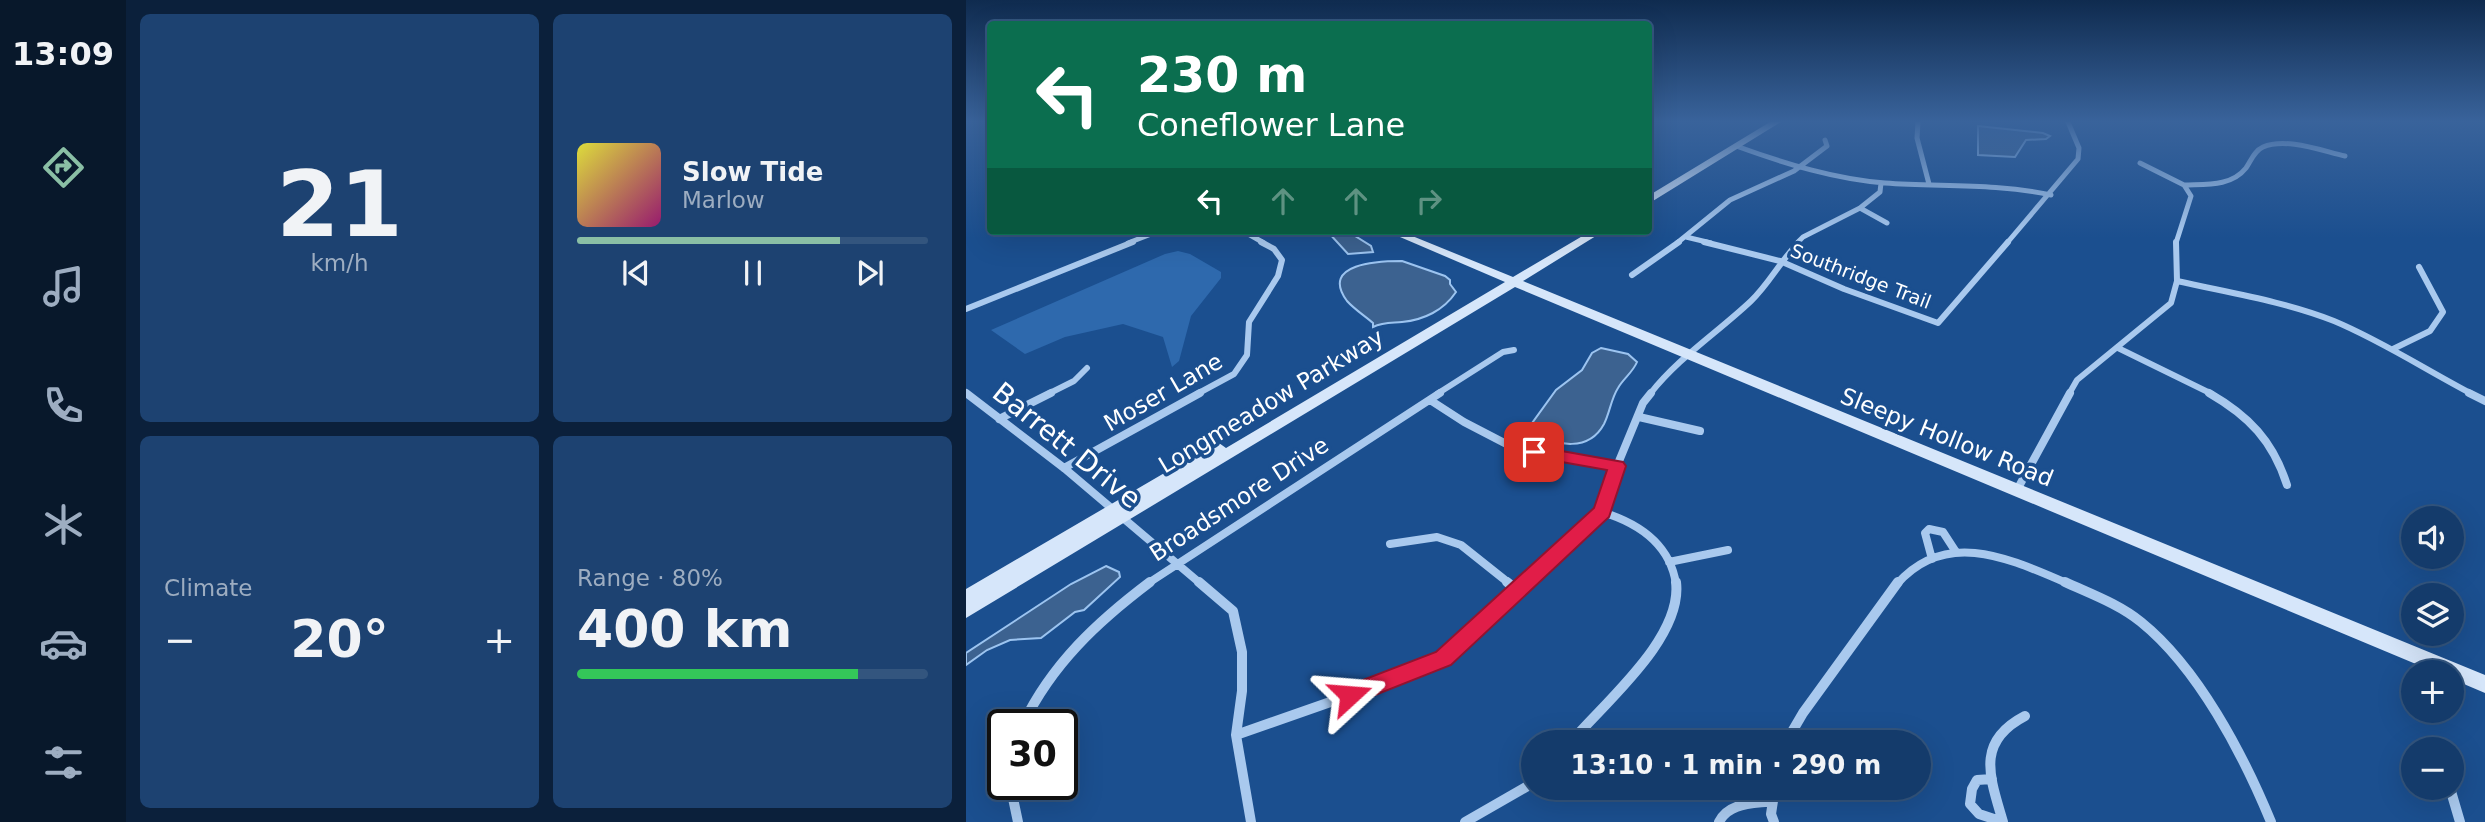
<!DOCTYPE html>
<html lang="en">
<head>
<meta charset="utf-8">
<style>
  body { margin:0; font-family:"DejaVu Sans",sans-serif; background:#1d4271; color:#f1f3f6; height:100vh; display:flex; flex-direction:column; font-size:26px; white-space:nowrap }
  * { box-sizing:border-box; margin:0 }
  p { font-size:23px; color:#9dadc1 }
  .icon { flex:none; width:38px; height:38px; fill:none; stroke:currentColor; stroke-width:2; stroke-linecap:round; stroke-linejoin:round }
  .map { position:relative; flex:1; overflow:hidden }
  .panel { display:flex; flex-direction:column; gap:14px; padding:14px; background:#0b203b; width:840px }
  .panel>* { flex:none }
  .hud { position:absolute; left:21px; top:21px; width:665px; height:214px; border-radius:7px; box-shadow:0 7px 28px #0002,0 0 0 2px #33557e; background:#0b6e4f; color:#fff; overflow:hidden }
  .fabs { position:absolute; left:1435px; top:506px; display:grid; gap:14px }
  .fabs a { display:grid; place-items:center; width:63px; height:63px; border-radius:50%; background:#143b6b; box-shadow:0 7px 28px #0002,0 0 0 2px #33557e; font-size:35px }
  .speed { position:absolute; left:21px; top:709px; display:flex; gap:14px; font-size:35px; font-weight:700; text-align:center }
  .speed>* { display:grid; place-content:center; width:91px; height:91px; border-radius:50%; background:#143b6b; box-shadow:0 7px 28px #0002,0 0 0 2px #33557e; line-height:1 }
  .speed .limit { border:4px solid #111; border-radius:10px; background:#fff; color:#111 }
  .pin { position:absolute; display:grid; place-items:center; width:60px; height:60px; color:#fff; margin:-30px; border-radius:14px; box-shadow:0 4px 10px #0006 }
  .me { position:absolute; width:77px; margin:-38px; rotate:71deg; stroke-linejoin:round; filter:drop-shadow(0 0 5px #0008) }
  .turn { display:flex; align-items:center; gap:24px; height:147px; padding:0 35px; font-size:32px }
  .turn .icon { width:91px; height:91px; stroke-width:2.5 }
  .turn b { display:block; font-size:49px; line-height:60px }
  .lanes { display:flex; align-items:center; height:66px; padding:0 35px; background:#0003; justify-content:center; gap:35px; direction:ltr }
  .lanes .off { opacity:.35 }
  .big { font-size:52px; font-weight:600; line-height:1.1 }
  .panel .tile { flex:1; display:flex; flex-direction:column; justify-content:center; gap:10px; min-width:0; padding:0 24px; border-radius:10px; background:#1d4271 }
  .panel .dial { align-items:center; gap:0 }
  .dial b { font-size:91px; line-height:1 }
  .song { display:flex; align-items:center; gap:21px }
  .cover { width:84px; height:84px; border-radius:10px; background:linear-gradient(135deg,hsl(60 70% 55%),hsl(320 70% 35%)) }
  .played { height:7px; border-radius:4px; background:linear-gradient(90deg,#8abfa5 75%,#33557e 75%) }
  .keys { display:flex; justify-content:space-around; direction:ltr }
  .heat { display:flex; justify-content:space-between; align-items:center; font-size:38px; direction:ltr }
  .charge { height:10px; border-radius:5px; background:linear-gradient(90deg,#34c759 80%,#33557e 0) }
  .panel .tiles { flex:1; display:grid; gap:14px; grid-template-columns:repeat(2,1fr) }
  .trip { position:absolute; left:555px; top:730px; width:410px; height:70px; border-radius:35px; background:#143b6b; box-shadow:0 7px 28px #0002,0 0 0 2px #33557e; font-weight:600; line-height:70px; text-align:center }
  main { display:flex; flex:1; min-height:0 }
  .menu { display:flex; flex-direction:column; width:126px; justify-content:space-around; align-items:center; background:#08182b; color:#9dadc1 }
  .menu .icon { width:49px; height:49px }
  .menu .on { color:#8abfa5 }
  .menu b { font-size:32px; color:#f1f3f6 }
  .map>svg:first-child { display:block }
  .green { fill:#2e69ad }
  .water { fill:#3c6290; stroke:#9cc4f0; stroke-width:2 }
  .lines { fill:none; stroke-linecap:round; stroke-linejoin:round }
  .street-far3 { stroke:#a9c9ee; stroke-width:5 }
  .street-far2 { stroke:#a9c9ee; stroke-width:6 }
  .street-far1 { stroke:#a9c9ee; stroke-width:8 }
  .street { stroke:#a9c9ee; stroke-width:10 }
  .secondary { fill:#d6e6fa; fill-rule:evenodd }
  .route { fill:#e11d48; stroke:#92132f; stroke-width:2 }
  .labels { text-anchor:middle; stroke-width:7; stroke-linejoin:round; paint-order:stroke }
  .far-street-label { font-size:19px; fill:#fff; stroke:#1b4f8f }
  .street-label { font-size:23px; fill:#fff; stroke:#1b4f8f }
  .near-street-label { font-size:28px; fill:#fff; stroke:#1b4f8f }
</style>
</head>
<body>
<main>
<nav class="menu">
<b>13:09</b>
<svg class="icon on" aria-label="directions" viewBox="0 0 24 24"><path d="M12 3l9 9-9 9-9-9zM9 14v-3h6M13 9l2 2-2 2"/></svg>
<svg class="icon" aria-label="music" viewBox="0 0 24 24"><path d="M9 18V5l10-2v13"/><circle cx="6" cy="18" r="3"/><circle cx="16" cy="16" r="3"/></svg>
<svg class="icon" aria-label="phone" viewBox="0 0 24 24"><path d="M5 4h4l2 5-3 2q2 4 5 5l2-3 5 2v4C11 20 4 13 5 4z"/></svg>
<svg class="icon" aria-label="climate" viewBox="0 0 24 24"><path d="M12 3v18M4 7l16 10M4 17L20 7"/></svg>
<svg class="icon" aria-label="car" viewBox="0 0 24 24"><path d="M5 17H2v-5l4-1 3-4h7l3 4 3 1v5h-3M9 17h6M6 11h13"/><circle cx="7" cy="17" r="2"/><circle cx="17" cy="17" r="2"/></svg>
<svg class="icon" aria-label="filters" viewBox="0 0 24 24"><path d="M4 7h16M4 17h16"/><circle cx="9" cy="7" r="2"/><circle cx="15" cy="17" r="2"/></svg>
</nav>
<section class="panel">
<div class="tiles">
<div class="tile dial"><b>21</b><p>km/h</p></div>
<div class="tile">
<div class="song"><i class="cover"></i><div><b>Slow Tide</b><p>Marlow</p></div></div>
<div class="played"></div>
<div class="keys"><svg class="icon" aria-label="previous" viewBox="0 0 24 24"><path d="M18 5L8 12l10 7zM5 5v14"/></svg><svg class="icon" aria-label="pause" viewBox="0 0 24 24"><path d="M8 5v14M16 5v14"/></svg><svg class="icon" aria-label="next" viewBox="0 0 24 24"><path d="M6 5l10 7-10 7zM19 5v14"/></svg></div>
</div>
<div class="tile"><p>Climate</p>
<div class="heat"><a>−</a><b class="big">20°</b><a>+</a></div>
</div>
<div class="tile"><p>Range · 80%</p><b class="big">400 km</b><div class="charge"></div></div>
</div>
</section>
<div class="map">
<svg width="1519" height="822" viewBox="0 0 1519 822">
  <rect width="100%" height="100%" fill="#1b4f8f"/>
  <path class="green" d="M 212,251 L 224,254 L 255,272 L 255,278 L 225,316 L 213,361 L 206,367 L 197,337 L 157,324 L 99,337 L 59,354 L 25,330 L 199,254 Z"/>
  <path class="water" d="M 1012,126 L 1077,133 L 1084,136 L 1080,139 L 1060,140 L 1049,157 L 1012,155 Z
    M 361,231 L 381,231 L 405,246 L 407,252 L 382,254 Z
    M 436,261 L 479,276 L 484,280 L 484,284 L 490,292 C 478,310 458,320 436,322 C 426,323 417,322 407,327 L 407,323 C 399,316 388,309 381,301 C 353,263 414,261 436,261 Z
    M 635,348 L 662,354 L 671,362 C 667,372 657,379 652,388 C 645,399 644,412 638,424 C 623,452 591,446 567,433 L 564,426 L 590,390 L 616,370 L 626,353 Z
    M 140,566 L 153,572 L 154,577 L 118,610 L 109,612 L 75,638 L 44,640 L 21,650 L 0,665 L 0,653 L 105,584 Z"/>
  <g class="lines">
    <path class="street-far3" d="M 952,122 L 951,138 L 963,184
      M 773,147 C 820,164 869,179 919,183 C 975,187 1030,183 1085,195
      M 1174,163 L 1218,185 L 1225,196 L 1210,243
      M 1218,185 C 1239,184 1265,187 1280,168 C 1285,161 1288,151 1297,147 C 1320,137 1356,151 1379,156
      M 894,208 L 921,223
      M 277,231 L 298,243
      M 720,237 L 745,243
      M 162,243 L 193,231
      M 711,243 L 764,200 L 828,171 L 861,146 L 859,140
      M 831,243 L 837,237 L 894,208 L 914,192 L 915,183
      M 1041,243 L 1112,159 L 1113,148 L 1102,122"/>
    <path class="street-far2" d="M 738,242 L 814,261 L 878,289 L 972,323 L 1042,242
      M 666,275 L 713,242
      M 1211,281 C 1264,293 1317,301 1368,321 C 1416,341 1460,370 1506,394
      M 0,309 L 167,242
      M 1152,348 L 1246,394
      M 1427,349 L 1464,331 L 1477,312 L 1453,267
      M 82,394 L 108,381 L 121,368
      M 231,394 L 268,374 L 281,355 L 283,322 L 312,276 L 316,260 L 308,249 L 295,242
      M 471,394 L 537,352 L 548,350
      M 684,394 C 712,358 751,333 785,301 C 803,284 815,260 833,242
      M 1103,394 L 1111,380 L 1205,303 L 1211,281 L 1210,242"/>
    <path class="street-far1" d="M 0,393 L 98,468 L 235,584
      M 1243,393 C 1283,416 1307,441 1321,485
      M 1503,393 L 1519,401
      M 464,400 L 498,422 L 550,449 L 651,466
      M 673,417 L 734,431
      M 33,419 L 85,393
      M 98,468 L 234,393
      M 1051,490 L 1104,393
      M 636,512 C 672,523 704,544 710,584
      M 424,544 L 471,537 L 495,545 L 544,584
      M 966,559 L 959,533 L 963,529 L 977,532 L 990,552
      M 703,562 L 762,550
      M 181,584 L 474,393
      M 557,584 L 636,512 L 651,466 L 677,403 L 685,393
      M 931,584 C 981,527 1046,560 1103,584"/>
    <path class="street" d="M 233,582 L 267,611 L 276,652 L 276,691 L 270,735 L 285,822
      M 541,582 L 552,591
      M 1099,582 C 1125,594 1153,604 1175,622 C 1232,668 1277,754 1305,822
      M 57,724 C 86,664 131,622 184,582
      M 270,735 L 430,679 L 477,658 L 559,582
      M 605,742 C 639,702 717,638 710,582
      M 820,742 L 837,713 L 932,582
      M 1026,779 L 1011,780 L 1006,789 L 1004,804 L 1013,814 L 1037,822 C 1024,777 1009,742 1059,716
      M 44,784 L 52,822
      M 1484,788 L 1494,822
      M 499,822 L 567,783
      M 753,822 C 763,802 787,804 807,801
      M 808,822 L 805,814 L 809,788"/>
    <path class="secondary" d="M 804,122 L 815,122 L 682,204 L 682,196 Z
      M 420,231 L 434,231 L 547,277 L 625,231 L 638,231 L 557,281 L 1519,675 L 1519,693 L 1486,679 L 1486,672 L 1469,672 L 549,287 L 0,618 L 0,589 L 248,444 L 253,443 L 260,448 L 539,282 Z"/>
  </g>
  <linearGradient id="sky" x2="0" y2="1"><stop stop-color="#0f2b4f"/><stop offset="0.51" stop-color="#39639b"/><stop offset="1" stop-color="#39639b" stop-opacity="0"/></linearGradient>
  <rect width="1519" height="238" fill="url(#sky)"/>
  <path class="route" d="M 568,446 L 657,462 L 660,466 L 643,517 L 485,665 L 384,705 L 376,702 L 373,695 L 376,688 L 470,652 L 628,508 L 641,470 L 562,456 L 559,452 L 562,448 Z"/>
  <g class="labels">
    <g class="far-street-label">
      <text transform="translate(895 276) rotate(21)" y="7">Southridge Trail</text>
    </g>
    <g class="street-label">
      <text transform="translate(197 392) rotate(-30)" y="8">Moser Lane</text>
      <text transform="translate(305 401) rotate(-31)" y="8">Longmeadow Parkway</text>
      <text transform="translate(981 437) rotate(22)" y="8">Sleepy Hollow Road</text>
      <text transform="translate(273 499) rotate(-33)" y="8">Broadsmore Drive</text>
    </g>
    <g class="near-street-label">
      <text transform="translate(101 445) rotate(39)" y="10">Barrett Drive</text>
    </g>
  </g>
</svg>
<div class="fabs">
<a><svg class="icon" aria-label="sound" viewBox="0 0 24 24"><path d="M4 9h4l5-4v14l-5-4H4zM17 9q2 3 0 6"/></svg></a>
<a><svg class="icon" aria-label="layers" viewBox="0 0 24 24"><path d="M12 4l9 5-9 5-9-5zM3 14l9 5 9-5"/></svg></a>
<a>+</a>
<a>−</a>
</div>
<div class="speed"><div class="limit">30</div></div>
<div class="pin" style="left:568px;top:452px;background:#d93025"><svg class="icon" aria-label="arrive" viewBox="0 0 24 24"><path d="M6 21V4h12l-3 4 3 4H6"/></svg></div>
<svg class="me" style="left:384px;top:695px" viewBox="-20 -20 40 40"><path d="M0-17L14 15 0 8-14 15z" fill="#e11d48" stroke="#fff" stroke-width="4"/></svg>
<div class="trip">13:10 · 1 min · 290 m</div>
<div class="hud">
<div class="turn"><svg class="icon" aria-label="left" viewBox="0 0 24 24"><path d="M17 20v-9H6M10 6l-5 5 5 5"/></svg><div><b>230 m</b>Coneflower Lane</div></div>
<div class="lanes"><svg class="icon" aria-label="left" viewBox="0 0 24 24"><path d="M17 20v-9H6M10 6l-5 5 5 5"/></svg><svg class="icon off" aria-label="ahead" viewBox="0 0 24 24"><path d="M12 20V5M6 11l6-6 6 6"/></svg><svg class="icon off" aria-label="ahead" viewBox="0 0 24 24"><path d="M12 20V5M6 11l6-6 6 6"/></svg><svg class="icon off" aria-label="right" viewBox="0 0 24 24"><path d="M7 20v-9h11M14 6l5 5-5 5"/></svg></div>
</div>
</div>
</main>
</body>
</html>
